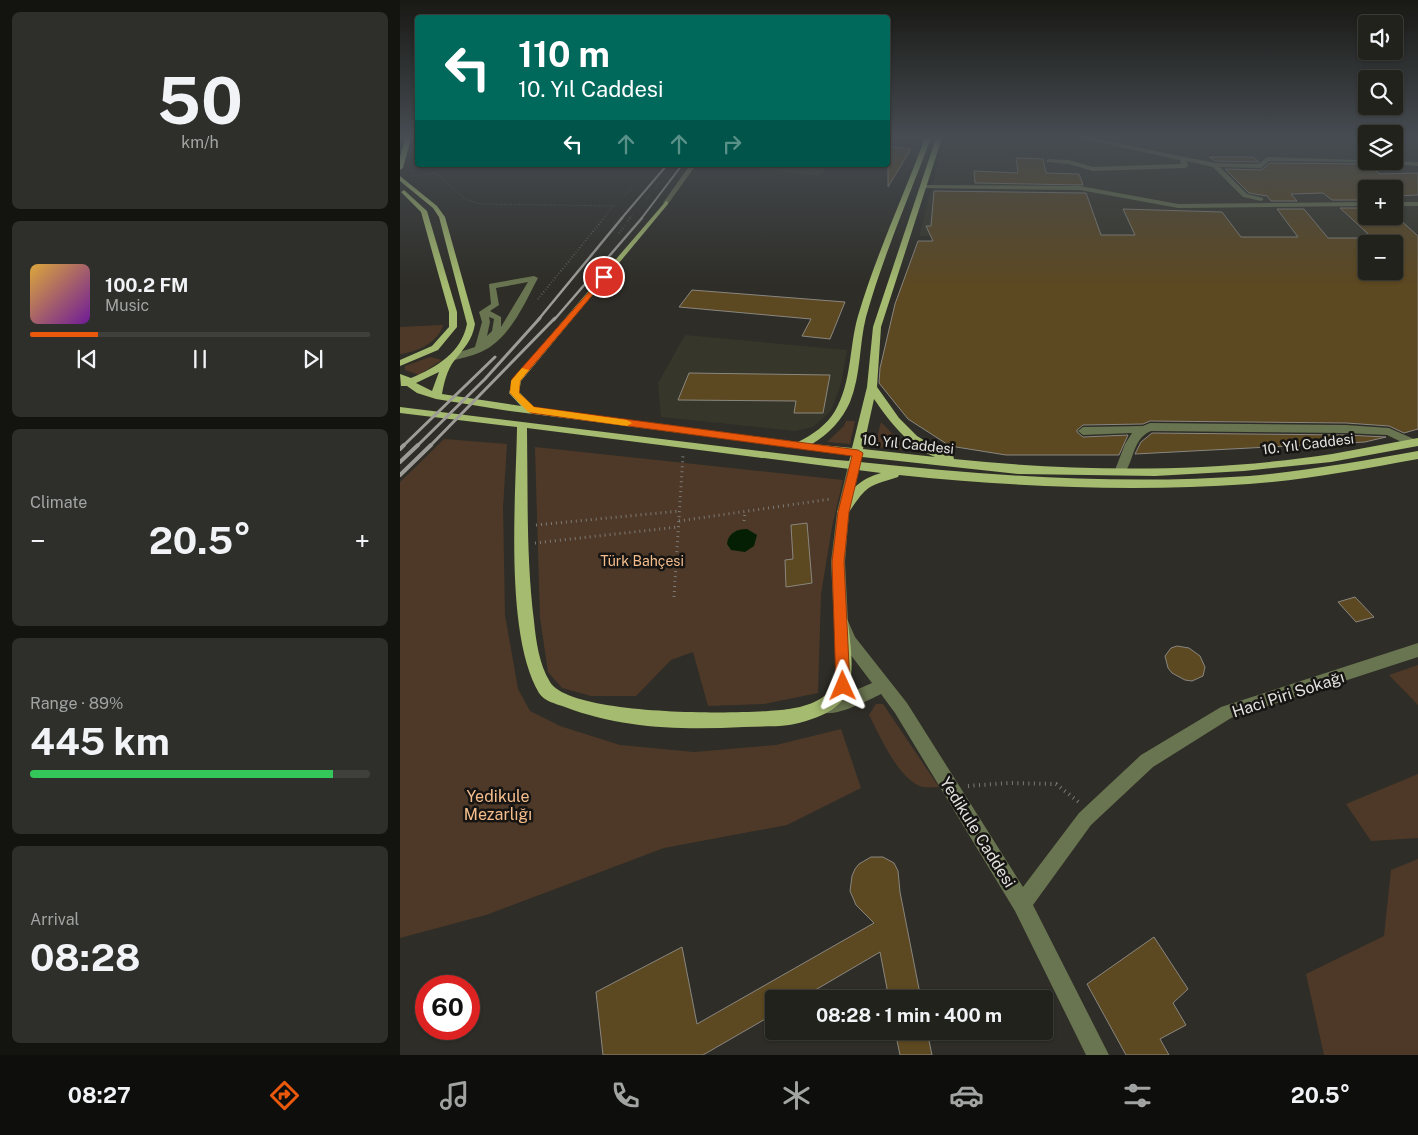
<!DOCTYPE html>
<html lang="en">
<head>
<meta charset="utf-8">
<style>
  body { margin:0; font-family:"Public Sans",sans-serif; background:#2e2f2a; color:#f1f3f6; height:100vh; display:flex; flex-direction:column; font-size:19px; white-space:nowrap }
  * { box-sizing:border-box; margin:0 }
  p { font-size:16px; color:#a2a4a4 }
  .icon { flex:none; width:28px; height:28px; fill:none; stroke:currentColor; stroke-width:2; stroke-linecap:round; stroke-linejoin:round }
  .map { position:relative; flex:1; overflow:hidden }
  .side { display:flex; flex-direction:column; gap:12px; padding:12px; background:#131310; width:400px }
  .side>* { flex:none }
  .guide { position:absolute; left:15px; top:15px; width:475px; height:152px; border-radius:5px; box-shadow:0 1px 4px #0004,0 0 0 1px #3f3f3b; background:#00695c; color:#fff; overflow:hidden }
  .buttons { position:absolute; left:958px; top:15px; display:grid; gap:10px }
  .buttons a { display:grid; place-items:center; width:45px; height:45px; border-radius:5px; background:#22221d; box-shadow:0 1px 4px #0004,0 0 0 1px #3f3f3b; font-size:25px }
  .speed { position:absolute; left:15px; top:975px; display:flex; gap:10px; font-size:25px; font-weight:700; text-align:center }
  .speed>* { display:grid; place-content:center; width:65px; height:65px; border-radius:50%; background:#22221d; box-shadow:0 1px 4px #0004,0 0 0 1px #3f3f3b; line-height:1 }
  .speed .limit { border:8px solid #d22; background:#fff; color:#111 }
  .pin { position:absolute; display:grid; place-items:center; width:42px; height:42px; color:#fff; margin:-21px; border:2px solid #fff; border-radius:50%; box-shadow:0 1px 5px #0007 }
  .me { position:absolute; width:55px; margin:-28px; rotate:359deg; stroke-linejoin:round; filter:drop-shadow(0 0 4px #0008) }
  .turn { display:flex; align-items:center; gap:18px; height:105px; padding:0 20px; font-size:22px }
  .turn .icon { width:65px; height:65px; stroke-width:2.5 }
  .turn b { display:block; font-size:35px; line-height:42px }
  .lanes { display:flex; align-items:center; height:48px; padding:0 20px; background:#0003; justify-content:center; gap:25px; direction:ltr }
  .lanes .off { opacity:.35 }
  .big { font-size:38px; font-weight:700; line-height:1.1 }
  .side .card { flex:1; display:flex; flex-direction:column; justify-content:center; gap:8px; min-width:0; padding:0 18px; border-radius:8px; background:#2e2f2a }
  .side .dial { align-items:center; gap:0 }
  .dial b { font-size:65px; line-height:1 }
  .song { display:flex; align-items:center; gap:15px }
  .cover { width:60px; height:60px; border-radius:8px; background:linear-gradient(135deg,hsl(40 70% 55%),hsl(280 70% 35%)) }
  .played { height:5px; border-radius:2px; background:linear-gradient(90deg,#ea580c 20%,#3f3f3b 20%) }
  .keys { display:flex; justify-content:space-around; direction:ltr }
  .heat { display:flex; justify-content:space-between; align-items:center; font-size:28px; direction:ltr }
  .charge { height:8px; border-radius:4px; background:linear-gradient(90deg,#34c759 89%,#3f3f3b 0) }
  .trip { position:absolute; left:365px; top:990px; width:288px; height:50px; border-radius:5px; background:#22221d; box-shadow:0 1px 4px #0004,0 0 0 1px #3f3f3b; font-weight:700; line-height:50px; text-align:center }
  .dock { display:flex; height:80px; justify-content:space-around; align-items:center; background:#0e0e0c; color:#a2a4a4 }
  .dock .icon { width:35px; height:35px }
  .dock .current { color:#ea580c }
  .dock b { font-size:22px; color:#f1f3f6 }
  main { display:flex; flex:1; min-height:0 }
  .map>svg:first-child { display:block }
  .built { fill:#37362a; fill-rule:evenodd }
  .green { fill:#4e3928 }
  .water { fill:#041f03 }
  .building { fill:#5c4821; stroke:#8a8780 }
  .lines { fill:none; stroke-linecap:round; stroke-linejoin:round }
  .path-far3 { stroke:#7b7a75; stroke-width:1; stroke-dasharray:0.5 2; stroke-linecap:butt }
  .path-far2 { stroke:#7b7a75; stroke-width:2; stroke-dasharray:0.5 2.5; stroke-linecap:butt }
  .path-far1 { stroke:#7b7a75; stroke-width:3; stroke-dasharray:1 4; stroke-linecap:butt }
  .path { stroke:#7b7a75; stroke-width:4; stroke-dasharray:1 4.5; stroke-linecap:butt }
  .minor { fill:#697450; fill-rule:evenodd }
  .major { fill:#a5bb6f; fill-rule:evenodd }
  .rail-far3 { stroke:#9d9c97; stroke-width:2 }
  .rail-far2 { stroke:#9d9c97; stroke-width:2.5 }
  .rail-far1 { stroke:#9d9c97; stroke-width:3 }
  .rail { stroke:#9d9c97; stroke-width:4 }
  .route { fill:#ea580c; stroke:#983908 }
  .slow { fill:#f59e0b }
  .labels { text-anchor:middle; stroke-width:5; stroke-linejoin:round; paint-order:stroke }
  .street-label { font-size:14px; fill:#e3e2de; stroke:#161513 }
  .park-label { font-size:14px; fill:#f6be8c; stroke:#161513 }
  .near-street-label { font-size:16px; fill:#e3e2de; stroke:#161513 }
  .near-park-label { font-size:16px; fill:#f6be8c; stroke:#161513 }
</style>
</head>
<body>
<main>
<section class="side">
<div class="card dial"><b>50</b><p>km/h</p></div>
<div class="card">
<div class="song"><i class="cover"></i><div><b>100.2 FM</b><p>Music</p></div></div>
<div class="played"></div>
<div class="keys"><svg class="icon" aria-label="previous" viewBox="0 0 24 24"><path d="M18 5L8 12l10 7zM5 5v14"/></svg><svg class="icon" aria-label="pause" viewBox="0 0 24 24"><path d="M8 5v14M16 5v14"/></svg><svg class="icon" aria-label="next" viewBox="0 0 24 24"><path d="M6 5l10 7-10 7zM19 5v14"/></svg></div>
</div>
<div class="card"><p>Climate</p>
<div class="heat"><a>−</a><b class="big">20.5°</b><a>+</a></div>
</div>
<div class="card"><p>Range · 89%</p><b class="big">445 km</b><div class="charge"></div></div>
<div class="card"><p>Arrival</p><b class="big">08:28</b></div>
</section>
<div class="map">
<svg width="1018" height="1055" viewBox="0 0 1018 1055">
  <rect width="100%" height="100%" fill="#2e2d27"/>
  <path class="built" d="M 545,138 L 966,138 L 966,161 L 994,161 L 994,138 L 1018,138 L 1018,239 L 519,236 ZM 966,189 L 994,189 L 994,216 L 966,216 Z
    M 326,165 L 431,165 L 419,176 Z
    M 285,335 L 447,350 L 441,384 L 431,411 L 413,427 L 395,431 L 261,417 L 258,383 Z"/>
  <path class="green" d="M 43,325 C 38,343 17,352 0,354 L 0,327 Z
    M 30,357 L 42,360 L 19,375 L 5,370 L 5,366 Z
    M 446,421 L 455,421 L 450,444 L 427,442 L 444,426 Z
    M 481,422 L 508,450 L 475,447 Z
    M 44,439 L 107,444 L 103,507 L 105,615 L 118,689 L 130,711 L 160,726 L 220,745 L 294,752 L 376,745 L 441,729 L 461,788 L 387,825 L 264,848 L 86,915 L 0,938 L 0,482 Z
    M 135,447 L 443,480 L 432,527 L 421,594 L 418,693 L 364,704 L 308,706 L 293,652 L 271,660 L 236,696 L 191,696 L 162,688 L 148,672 L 140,618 Z
    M 1018,665 L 1018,705 L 989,675 Z
    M 476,704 L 483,704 L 539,787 C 534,787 528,788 523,787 C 499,781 480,736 469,715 Z
    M 1018,774 L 1018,838 L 971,841 L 946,804 Z
    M 1018,859 L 1018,1055 L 924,1055 L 906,974 L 984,936 L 991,870 Z"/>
  <path class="water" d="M 347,529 L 357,535 L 354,546 L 345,552 L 331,550 L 327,544 C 328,533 337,529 347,529 Z"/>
  <path class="building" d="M 488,146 L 511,149 L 488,187 Z
    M 809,157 L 853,157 L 859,162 L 815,161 Z
    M 616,158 L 643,159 L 646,173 L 679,174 L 683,185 L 575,183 L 574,171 L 618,173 Z
    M 870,163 L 966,164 L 980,174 L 1018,173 L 1018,195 L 994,196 L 994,189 L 966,189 L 966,200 L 932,200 L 923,193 L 891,194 L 897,201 L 871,201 L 867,196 L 849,193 L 825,169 L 861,170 Z
    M 534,191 L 686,193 L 701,235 L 735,235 L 723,209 L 822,212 L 841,237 L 898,237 L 877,209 L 904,209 L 928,238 L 966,238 L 966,271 L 994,271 L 994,244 L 979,244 L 940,208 L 966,208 L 966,216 L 996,216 L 1018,236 L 1018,429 L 1004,433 L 989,426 L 946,423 L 750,421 L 743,424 L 683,425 L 677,430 L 677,432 L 683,437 L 728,435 L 719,455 L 606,455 L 550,446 L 508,419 L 479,383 L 480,368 L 495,304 L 518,241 L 533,241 L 526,226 L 531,226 Z
    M 292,290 L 445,302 L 430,339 L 402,336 L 411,319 L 279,307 Z
    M 289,373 L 430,375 L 423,413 L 394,413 L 396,401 L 278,400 Z
    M 752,433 L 946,435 L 986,437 L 965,442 L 735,454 L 741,442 Z
    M 407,523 L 412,583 L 386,587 L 385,560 L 393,559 L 391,525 Z
    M 955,597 L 974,617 L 956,622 L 938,602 Z
    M 777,646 L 789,648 L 800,656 L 805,667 L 803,676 L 792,681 L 785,680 L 772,673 L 768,668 L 765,656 L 771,648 Z
    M 471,857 L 483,857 L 494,863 L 498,871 L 500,892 L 521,999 L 489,999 L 480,952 L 400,999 L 374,999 L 374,1014 L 303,1055 L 203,1055 L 196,992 L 282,947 L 297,1024 L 474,923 L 456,905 L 450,891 L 452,876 L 455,869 L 459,864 Z
    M 754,937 L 788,989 L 773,1003 L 786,1025 L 760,1039 L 769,1055 L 726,1055 L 687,984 Z
    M 495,1031 L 527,1031 L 532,1055 L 500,1055 Z"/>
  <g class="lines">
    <path class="path-far3" d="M 12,176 L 35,173 L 67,200 L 82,204 L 216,206
      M 254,190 L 259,183
      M 224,196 L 232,187
      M 246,199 L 251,193
      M 203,219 L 213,206
      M 229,219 L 233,214"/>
    <path class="path-far2" d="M 228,221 L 230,218
      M 219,233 L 225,226
      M 138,299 L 204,218"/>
    <path class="path-far1" d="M 279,521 L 431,499
      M 344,521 L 345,512
      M 136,525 L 280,511
      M 135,543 L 278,527
      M 274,597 L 283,455"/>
    <path class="path" d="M 568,786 L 608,783 L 656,784 L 680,803"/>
    <path class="minor" d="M 679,138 L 691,138 L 815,163 L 859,164 L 867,157 L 1018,162 L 1018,166 L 968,162 L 869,161 L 861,168 L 820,167 L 847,194 L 863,198 L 863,200 L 861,201 L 843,197 L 813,167 L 787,161 L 788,166 L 785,168 L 693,171 L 669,164 L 646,162 L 648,159 L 669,160 L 693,167 L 781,164 L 780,160 Z
      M 290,165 L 296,165 L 268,204 L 264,204 L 263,203 Z
      M 522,185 L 680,186 L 778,204 L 966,202 L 966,206 L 778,208 L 680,190 L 520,188 Z
      M 994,202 L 1018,202 L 1018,206 L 994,206 Z
      M 134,276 L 138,278 C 124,304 110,339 81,352 C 72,356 61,358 51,361 L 48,360 L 48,356 L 75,347 L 82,322 L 79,312 L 91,304 L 89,284 ZM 128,282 L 101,327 L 101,317 L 90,311 L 99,305 L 96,288 ZM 89,317 L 94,319 L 92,331 L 87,336 L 90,322 Z
      M 750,423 L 946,425 L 989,428 L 1016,440 L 1017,443 L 1012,447 L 987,435 L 946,433 L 751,431 C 730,439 734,470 721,474 L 715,470 L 725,444 L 732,433 L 683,435 L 678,431 L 683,427 L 743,426 Z
      M 454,462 L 460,466 L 449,512 L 445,562 L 448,621 L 455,637 L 507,703 L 623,887 L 679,813 L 741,755 L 821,707 L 1018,643 L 1018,657 L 831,718 L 753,767 L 691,825 L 633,905 L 709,1055 L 686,1055 L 615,911 L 495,713 L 481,694 C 467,701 435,718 420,712 L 418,707 L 420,702 L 449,693 L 472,683 L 444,646 L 434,621 L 431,562 L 437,512 L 448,466 Z"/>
    <path class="major" d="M 5,138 L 11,138 L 3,168 L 0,170 L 0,157 Z
      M 525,138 L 531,138 C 509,197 483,256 466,317 C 459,345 461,375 450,402 C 442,420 429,434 412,444 L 452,448 L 467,387 L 473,327 L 536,138 L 542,138 L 481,327 L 477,387 L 499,418 L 517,436 L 540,450 L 553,455 L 554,459 C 677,472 809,473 932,454 C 961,449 989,443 1018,438 L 1018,446 L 931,462 L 844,471 L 755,476 L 619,474 L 462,457 L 460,462 C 589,476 720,485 849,476 C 906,471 962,461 1018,451 L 1018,459 C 962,469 906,480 849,484 C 733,492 615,487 499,475 L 498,477 C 465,487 467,486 447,515 L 443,517 L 437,512 C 448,492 459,479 481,473 L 127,428 C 128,492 126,557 134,621 C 136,641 139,664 150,682 C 171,717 350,715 389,709 C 403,707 420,702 430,691 C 441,678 435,638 434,621 L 436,617 L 441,615 L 446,617 L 448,621 C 450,646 458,681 441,702 C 429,715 406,722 389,725 C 375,727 359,726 344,727 C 283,730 222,729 165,707 C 156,704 144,701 139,693 C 104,634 116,496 117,427 L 0,413 L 0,407 L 426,459 L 449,461 L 451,455 L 103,410 L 36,399 L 17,393 L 7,386 L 1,386 L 0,374 L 11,378 C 37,367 61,353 67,324 L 39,217 L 33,208 L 0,181 L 0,176 L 37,206 L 45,217 L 75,324 C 72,341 64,348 54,361 C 47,370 44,383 42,394 L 121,406 L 109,393 L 113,379 L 266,201 L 268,202 L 268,204 L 121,381 L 119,392 L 135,408 L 398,442 C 412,435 427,425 435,411 C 452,382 449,347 458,316 C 476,255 503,197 525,138 ZM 39,372 L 32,391 L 16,383 ZM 474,399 C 490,422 508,446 535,457 L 463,449 Z
      M 4,190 L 27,211 L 57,312 L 57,327 L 38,350 L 0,366 L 0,360 L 32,346 L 49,327 L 49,312 L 21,212 L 1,192 Z"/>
    <path class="rail-far3" d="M 221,219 L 267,165
      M 241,219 L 282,165"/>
    <path class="rail-far2" d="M 138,320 L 222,218
      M 154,320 L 242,218"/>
    <path class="rail-far1" d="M 3,446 L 95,357
      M 17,446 L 85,379 L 140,318
      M 30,446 L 155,318"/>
    <path class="rail" d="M 0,449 L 4,445
      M 0,462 L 18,445
      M 0,475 L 31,445"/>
  </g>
  <linearGradient id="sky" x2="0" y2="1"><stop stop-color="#191915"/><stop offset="0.48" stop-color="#464c52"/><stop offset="1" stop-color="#464c52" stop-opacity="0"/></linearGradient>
  <rect width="1018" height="286" fill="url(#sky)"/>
  <path class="route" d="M 204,275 L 206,276 L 206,279 L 120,381 L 119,393 L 134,407 L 458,450 L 463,453 L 449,512 L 444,562 L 450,686 L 448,690 L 443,692 L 438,690 L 436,686 L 432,562 L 438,512 L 452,456 L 131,413 L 110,393 L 112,379 Z"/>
  <path class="slow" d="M 122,368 L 129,370 L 120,381 L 119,393 L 134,407 L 227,420 L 232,423 L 227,426 L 128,412 L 110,393 L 111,381 Z"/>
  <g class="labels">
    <g class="street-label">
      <text transform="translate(508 444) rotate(6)" y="5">10. Yıl Caddesi</text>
      <text transform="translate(908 444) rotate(-7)" y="5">10. Yıl Caddesi</text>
    </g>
    <g class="park-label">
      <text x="242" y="566">Türk Bahçesi</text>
    </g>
    <g class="near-street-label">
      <text transform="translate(888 694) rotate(-18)" y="6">Haci Piri Sokağı</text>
      <text transform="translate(578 832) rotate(58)" y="6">Yedikule Caddesi</text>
    </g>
    <g class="near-park-label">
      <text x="98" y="802">Yedikule<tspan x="98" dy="18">Mezarlığı</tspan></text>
    </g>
  </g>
</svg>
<div class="buttons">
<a><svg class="icon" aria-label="sound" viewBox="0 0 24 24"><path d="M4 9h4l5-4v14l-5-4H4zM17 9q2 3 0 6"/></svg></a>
<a><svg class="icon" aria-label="search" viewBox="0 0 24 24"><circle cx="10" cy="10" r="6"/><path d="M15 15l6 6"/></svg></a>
<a><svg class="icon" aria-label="layers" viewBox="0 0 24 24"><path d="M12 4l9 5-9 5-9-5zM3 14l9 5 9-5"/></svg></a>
<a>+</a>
<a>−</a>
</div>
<div class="speed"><div class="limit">60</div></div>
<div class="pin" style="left:204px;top:277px;background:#d93025"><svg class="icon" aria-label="arrive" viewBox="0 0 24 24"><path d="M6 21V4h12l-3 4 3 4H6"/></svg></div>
<svg class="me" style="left:443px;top:686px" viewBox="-20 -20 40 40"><path d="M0-17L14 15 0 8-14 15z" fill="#ea580c" stroke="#fff" stroke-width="4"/></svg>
<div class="trip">08:28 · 1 min · 400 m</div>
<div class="guide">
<div class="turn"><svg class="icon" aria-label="left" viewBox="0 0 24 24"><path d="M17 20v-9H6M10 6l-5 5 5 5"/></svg><div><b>110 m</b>10. Yıl Caddesi</div></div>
<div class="lanes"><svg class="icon" aria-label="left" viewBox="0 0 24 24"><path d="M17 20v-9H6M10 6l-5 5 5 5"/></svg><svg class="icon off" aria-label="ahead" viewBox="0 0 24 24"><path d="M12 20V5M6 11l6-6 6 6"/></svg><svg class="icon off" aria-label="ahead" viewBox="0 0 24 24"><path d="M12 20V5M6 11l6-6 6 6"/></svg><svg class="icon off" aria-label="right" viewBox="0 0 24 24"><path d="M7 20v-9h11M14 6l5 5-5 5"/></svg></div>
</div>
</div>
</main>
<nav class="dock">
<b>08:27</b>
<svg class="icon current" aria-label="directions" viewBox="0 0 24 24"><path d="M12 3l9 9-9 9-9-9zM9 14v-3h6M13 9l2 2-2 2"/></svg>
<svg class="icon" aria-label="music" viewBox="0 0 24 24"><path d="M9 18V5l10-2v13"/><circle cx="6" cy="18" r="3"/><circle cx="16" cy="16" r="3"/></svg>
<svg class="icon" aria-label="phone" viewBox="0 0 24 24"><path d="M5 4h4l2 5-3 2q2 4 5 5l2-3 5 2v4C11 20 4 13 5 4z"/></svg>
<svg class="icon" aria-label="climate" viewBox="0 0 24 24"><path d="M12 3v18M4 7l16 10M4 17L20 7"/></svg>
<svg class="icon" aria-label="car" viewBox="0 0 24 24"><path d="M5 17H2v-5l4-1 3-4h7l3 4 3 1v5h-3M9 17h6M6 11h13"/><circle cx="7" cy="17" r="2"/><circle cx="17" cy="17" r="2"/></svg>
<svg class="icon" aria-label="filters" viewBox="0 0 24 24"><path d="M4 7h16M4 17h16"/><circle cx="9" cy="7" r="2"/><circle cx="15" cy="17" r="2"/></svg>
<b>20.5°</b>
</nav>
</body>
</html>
